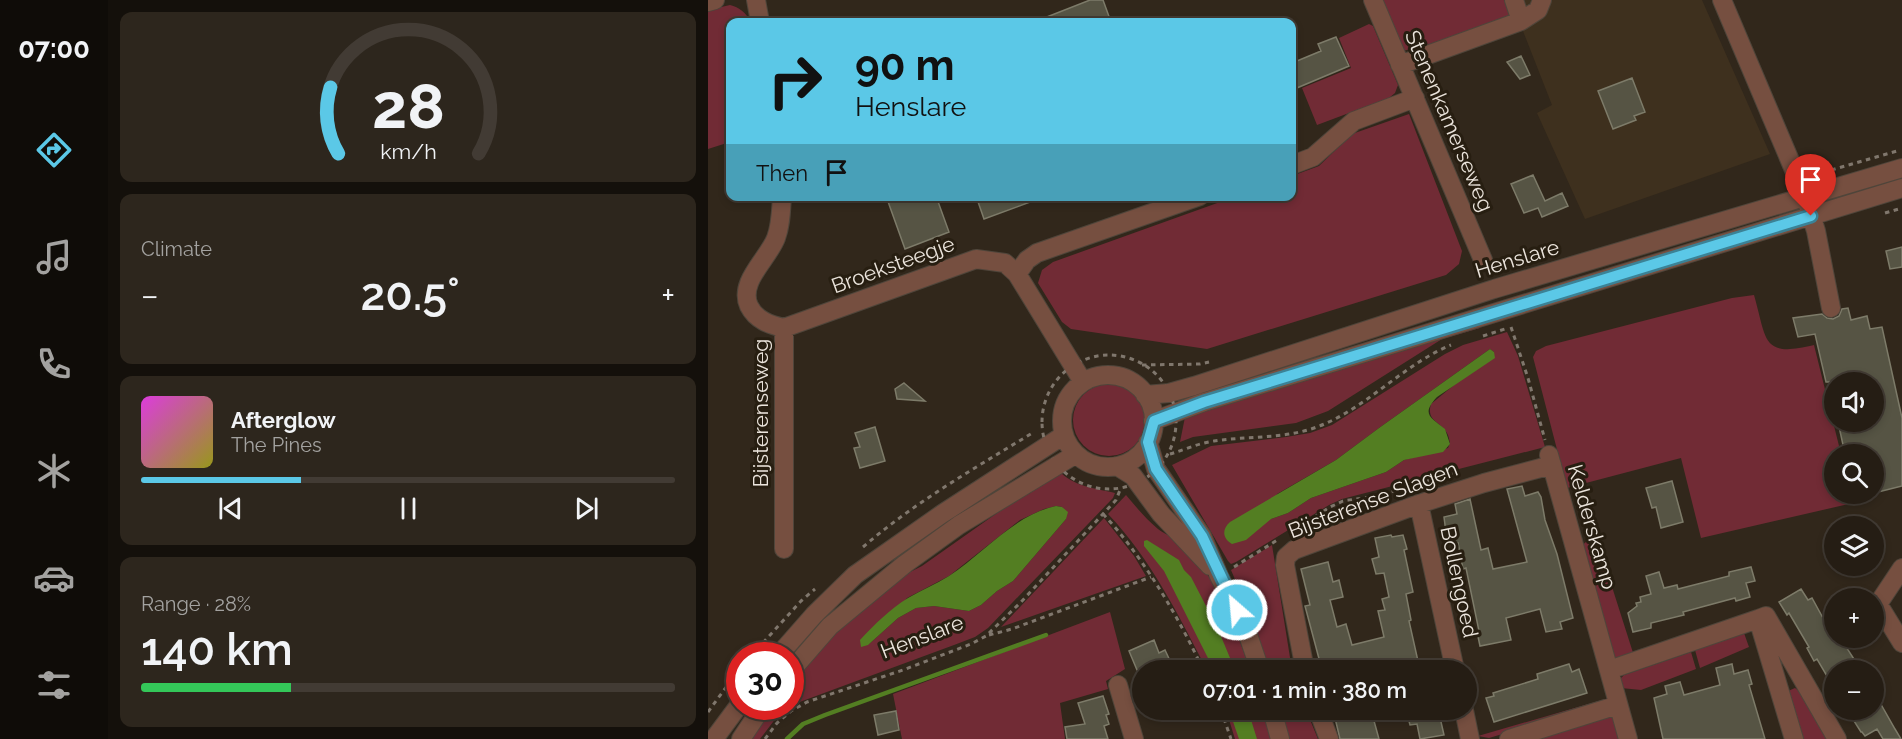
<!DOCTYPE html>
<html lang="en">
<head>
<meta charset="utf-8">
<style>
  body { margin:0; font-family:Raleway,sans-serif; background:#2d261d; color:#f1f3f6; height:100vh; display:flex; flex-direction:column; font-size:22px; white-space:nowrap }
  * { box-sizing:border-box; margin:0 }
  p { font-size:20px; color:#a3a2a0 }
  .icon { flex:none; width:33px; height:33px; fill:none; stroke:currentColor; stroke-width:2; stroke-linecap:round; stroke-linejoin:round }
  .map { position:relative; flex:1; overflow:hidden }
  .panel { display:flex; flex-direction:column; gap:12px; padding:12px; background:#14100b; width:600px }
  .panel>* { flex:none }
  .banner { position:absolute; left:18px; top:18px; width:570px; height:183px; border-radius:12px; box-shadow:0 3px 9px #0003,0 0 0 2px #423b34; background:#5bc8e7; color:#111; overflow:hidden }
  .fabs { position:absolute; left:1116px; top:372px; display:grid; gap:12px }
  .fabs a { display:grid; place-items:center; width:60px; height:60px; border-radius:50%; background:#251d14; box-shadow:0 3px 9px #0003,0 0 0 2px #423b34; font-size:30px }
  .speed { position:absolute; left:18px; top:642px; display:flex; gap:12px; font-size:30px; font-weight:700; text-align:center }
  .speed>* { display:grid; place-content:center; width:78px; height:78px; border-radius:50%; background:#251d14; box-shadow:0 3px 9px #0003,0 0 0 2px #423b34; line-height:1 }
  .speed .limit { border:9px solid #d22; background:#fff; color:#111 }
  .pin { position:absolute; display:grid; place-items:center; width:51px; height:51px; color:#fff; margin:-62px -26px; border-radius:50% 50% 50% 0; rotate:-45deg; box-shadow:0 0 6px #0007 }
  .pin .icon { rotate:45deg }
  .me { position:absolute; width:66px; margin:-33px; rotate:333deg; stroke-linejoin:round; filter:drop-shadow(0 0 4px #0008) }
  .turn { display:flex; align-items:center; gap:21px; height:126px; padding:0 30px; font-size:27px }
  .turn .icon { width:78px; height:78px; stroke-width:2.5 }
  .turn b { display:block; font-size:42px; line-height:51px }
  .then { display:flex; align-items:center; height:57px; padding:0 30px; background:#0003; gap:12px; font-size:22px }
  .big { font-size:45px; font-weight:600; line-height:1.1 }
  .panel .card { flex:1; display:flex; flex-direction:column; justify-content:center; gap:9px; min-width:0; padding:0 21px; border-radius:12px; background:#2d261d }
  .panel .dial { align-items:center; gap:0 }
  .dial svg { height:156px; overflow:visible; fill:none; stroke:#423b34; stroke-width:7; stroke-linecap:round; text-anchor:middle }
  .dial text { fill:#f1f3f6; stroke:none }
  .song { display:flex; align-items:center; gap:18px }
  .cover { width:72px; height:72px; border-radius:9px; background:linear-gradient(135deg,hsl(300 70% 55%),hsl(60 70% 35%)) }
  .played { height:6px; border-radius:3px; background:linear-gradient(90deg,#5bc8e7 30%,#423b34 30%) }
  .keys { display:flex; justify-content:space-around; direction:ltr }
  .heat { display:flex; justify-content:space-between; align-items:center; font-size:33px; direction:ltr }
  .charge { height:9px; border-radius:4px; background:linear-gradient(90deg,#34c759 28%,#423b34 0) }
  .trip { position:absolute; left:424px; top:660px; width:345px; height:60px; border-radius:30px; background:#251d14; box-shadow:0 3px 9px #0003,0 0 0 2px #423b34; font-weight:600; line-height:60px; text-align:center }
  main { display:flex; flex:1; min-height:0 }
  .tab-bar { display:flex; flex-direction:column; width:108px; justify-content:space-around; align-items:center; background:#0f0c08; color:#a3a2a0 }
  .tab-bar .icon { width:42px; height:42px }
  .tab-bar .active { color:#5bc8e7 }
  .tab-bar b { font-size:27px; color:#f1f3f6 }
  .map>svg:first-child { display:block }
  .built { fill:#3e301e }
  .green { fill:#712b35; fill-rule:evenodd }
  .water { fill:#537e22 }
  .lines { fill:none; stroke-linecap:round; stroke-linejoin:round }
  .stream { stroke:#537e22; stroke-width:4.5 }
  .building { fill:#565444; stroke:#7d7b69; stroke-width:1.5 }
  .minor-casing { stroke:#4f453a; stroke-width:20 }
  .path { stroke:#80776d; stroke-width:3; stroke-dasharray:4.5 4.5; stroke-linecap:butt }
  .minor { stroke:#764f40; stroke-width:18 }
  .route-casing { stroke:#3b8296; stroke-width:15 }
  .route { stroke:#5bc8e7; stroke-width:10 }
  .labels { text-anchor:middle; stroke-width:6; stroke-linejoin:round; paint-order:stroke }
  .street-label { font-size:21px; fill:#ebe4dc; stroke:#271e11 }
</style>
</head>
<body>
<main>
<nav class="tab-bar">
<b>07:00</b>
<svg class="icon active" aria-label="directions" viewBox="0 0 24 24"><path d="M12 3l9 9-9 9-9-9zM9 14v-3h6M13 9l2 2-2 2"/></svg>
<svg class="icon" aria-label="music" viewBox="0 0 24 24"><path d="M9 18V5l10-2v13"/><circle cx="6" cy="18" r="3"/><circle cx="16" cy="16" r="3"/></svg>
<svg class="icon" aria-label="phone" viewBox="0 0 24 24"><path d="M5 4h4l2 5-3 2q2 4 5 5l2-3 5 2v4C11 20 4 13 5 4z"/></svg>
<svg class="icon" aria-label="climate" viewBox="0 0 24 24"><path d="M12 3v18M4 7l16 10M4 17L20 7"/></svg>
<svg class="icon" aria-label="car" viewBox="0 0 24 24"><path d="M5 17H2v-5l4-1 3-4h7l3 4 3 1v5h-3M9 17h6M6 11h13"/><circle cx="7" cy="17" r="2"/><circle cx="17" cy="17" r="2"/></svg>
<svg class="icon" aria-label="filters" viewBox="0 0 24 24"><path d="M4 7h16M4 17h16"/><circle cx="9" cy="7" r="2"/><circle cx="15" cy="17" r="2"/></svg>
</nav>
<section class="panel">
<div class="card dial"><svg viewBox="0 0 100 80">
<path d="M14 69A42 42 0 1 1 86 69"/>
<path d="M14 69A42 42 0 0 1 10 35" stroke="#5bc8e7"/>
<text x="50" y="56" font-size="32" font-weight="700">28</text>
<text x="50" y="72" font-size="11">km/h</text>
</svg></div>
<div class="card"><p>Climate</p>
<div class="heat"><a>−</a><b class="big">20.5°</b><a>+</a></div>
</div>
<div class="card">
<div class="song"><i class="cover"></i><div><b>Afterglow</b><p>The Pines</p></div></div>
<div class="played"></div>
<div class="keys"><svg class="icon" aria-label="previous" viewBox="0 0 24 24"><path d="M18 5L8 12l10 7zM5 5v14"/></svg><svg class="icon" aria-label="pause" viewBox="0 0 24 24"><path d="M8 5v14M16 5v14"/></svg><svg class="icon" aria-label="next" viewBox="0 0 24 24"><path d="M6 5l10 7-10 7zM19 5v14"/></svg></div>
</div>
<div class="card"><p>Range · 28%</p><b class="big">140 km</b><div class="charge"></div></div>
</section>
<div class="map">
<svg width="1194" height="739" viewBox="0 0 1194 739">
  <rect width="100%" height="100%" fill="#31271b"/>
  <path class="built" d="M 813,0 L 994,0 L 1062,154 L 877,219 L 829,113 L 844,105 L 815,31 Z"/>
  <path class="green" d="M 672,0 L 803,0 L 804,13 L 800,19 L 737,42 L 694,51 Z
    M 22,5 C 31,7 39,13 42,22 L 22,22 L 22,142 L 0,149 L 0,10 Z
    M 661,24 L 665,26 L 690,85 L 687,93 L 681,98 L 609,125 L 594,88 L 643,68 L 631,38 Z
    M 701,114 L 754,251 L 751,264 L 738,275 L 499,349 L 363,329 L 354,322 L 330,283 L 334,270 L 345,262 L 526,197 L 584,196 L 584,176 L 611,166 L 644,134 Z
    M 1046,295 C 1059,340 1053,358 1106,345 L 1133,454 L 1126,454 L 1126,494 L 1143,494 L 1145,503 L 993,538 L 973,458 L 859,488 L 825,357 L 828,351 L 838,346 L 1024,298 Z
    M 772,324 L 772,328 L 734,339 L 620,411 L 588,423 L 485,437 L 472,442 L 477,417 Z
    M 799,332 L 810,356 L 837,447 L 634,499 L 621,505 L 528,562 L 523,564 L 520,561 L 464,465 L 503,446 L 578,437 L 602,433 L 624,425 L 737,354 L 755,345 ZM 782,349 L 786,352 L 723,404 C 718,421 732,421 739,433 C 741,436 741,440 742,443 L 740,448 L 696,460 L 678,472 L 603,498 L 580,513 L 563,519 L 569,494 L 628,460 L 671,428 Z
    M365 420a36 36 0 1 1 72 0a36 36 0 1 1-72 0Z
    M 350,470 C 366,487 386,488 407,493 L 405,498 L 280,628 L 267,637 L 246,645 L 89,703 L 68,718 L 52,739 L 39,739 L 62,707 L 82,706 L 83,680 L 115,643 L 184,581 L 214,566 ZM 348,506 L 354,507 L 358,519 L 305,581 L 289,591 L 273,605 L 261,611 L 226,606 L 208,608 L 190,618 L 160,645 L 199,598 L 241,576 L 312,520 L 336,509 Z
    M 418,495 C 428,507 438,519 450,529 C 456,534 464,536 470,541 C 509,575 526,623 542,670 L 499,670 C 471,616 443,559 400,514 Z
    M 396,518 L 426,556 L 438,576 L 293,627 Z
    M 878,542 L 882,542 L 890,570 L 898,568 L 927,659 L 909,659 L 906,657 L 873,546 Z
    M 564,545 L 584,670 L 561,670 L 546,624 L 523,570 Z
    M 402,612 L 417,669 L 398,681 L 400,689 L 352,703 L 357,739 L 194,739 L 185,694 Z
    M 1036,633 L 1041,647 L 992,668 L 987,650 Z
    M 983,652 L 988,669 L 933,690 L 913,688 L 911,680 L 916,675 Z
    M 1087,688 L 1091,691 L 1121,739 L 1092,739 L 1080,691 Z
    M 901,698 L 893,705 L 781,738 L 770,736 Z
    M 518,710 L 554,710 L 563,739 L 527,739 Z
    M 573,710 L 598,710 L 610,739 L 581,739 Z
    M 901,716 L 906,718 L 913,739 L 818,739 Z"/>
  <path class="water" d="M 782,349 L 786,352 L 787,358 L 729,397 C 712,415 724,418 737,429 L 742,444 L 735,452 L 696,460 L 678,472 L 603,498 L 580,513 L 563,519 L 538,540 L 524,544 C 514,538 514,529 522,522 L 628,460 L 671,428 Z
    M 348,506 L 354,507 L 360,512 L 358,519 L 305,581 L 289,591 L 273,605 L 261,611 L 226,606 L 208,608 L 190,618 L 160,645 L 153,647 L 152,640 C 167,624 182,609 200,598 C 214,590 228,584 241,576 C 276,553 306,515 348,506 Z
    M 439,540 L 471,560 L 476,570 L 483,577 L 510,629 L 527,670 L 506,670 L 456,571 L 436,546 L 436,541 Z
    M 521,710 L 540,710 L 549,739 L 531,739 Z"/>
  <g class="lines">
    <path class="stream" d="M 79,739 L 95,724 L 117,715 L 338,635"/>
  </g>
  <path class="building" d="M 382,0 L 395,0 L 403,22 L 326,22 Z
    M 628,37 L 641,66 L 584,90 L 584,63 L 613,51 L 610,44 Z
    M 813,56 L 822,75 L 812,79 L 799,62 Z
    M 924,78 L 937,112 L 926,116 L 928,120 L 905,129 L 890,91 Z
    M 825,175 L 837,201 L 854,193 L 860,206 L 834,217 L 830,208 L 816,213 L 803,184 Z
    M 178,196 L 228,196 L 241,232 L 197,249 Z
    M 268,196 L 333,196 L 333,198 L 276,219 Z
    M 1194,247 L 1194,267 L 1182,269 L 1178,251 Z
    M 1140,308 L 1143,320 L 1159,316 L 1162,329 L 1174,327 L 1194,418 L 1194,486 L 1166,493 L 1166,454 L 1137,454 L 1130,422 L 1166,422 L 1166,382 L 1118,382 L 1107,334 L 1090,337 L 1085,318 L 1114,314 L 1119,318 L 1125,319 L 1131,316 L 1134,309 Z
    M 196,383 L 217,401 L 189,399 L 187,389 Z
    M 167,427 L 177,461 L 152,468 L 146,448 L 152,447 L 147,433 Z
    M 964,481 L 975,522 L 953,528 L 948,507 L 944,508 L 938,488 Z
    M 814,486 L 817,496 L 830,492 L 833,497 L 837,520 L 849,554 L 865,618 L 852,622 L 854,629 L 838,632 L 832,609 L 798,618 L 803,640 L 772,646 L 769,632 L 771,631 L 758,568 L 755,569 L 750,543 L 742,545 L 739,540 L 736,517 L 749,514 L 747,504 L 762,499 L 773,550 L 780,548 L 785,569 L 819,562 L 799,489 Z
    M 683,535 L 684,537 L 695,535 L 699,549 L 696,550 L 705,592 L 698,594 L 703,620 L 701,621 L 712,670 L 614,670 L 597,606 L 602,605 L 593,569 L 620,562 L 625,582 L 631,580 L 635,597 L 622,600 L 629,627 L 638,624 L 644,645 L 676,637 L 670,611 L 677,610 L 674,599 L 681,597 L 676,573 L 668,574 L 664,559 L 671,557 L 667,538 Z
    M 1043,567 L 1047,581 L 1038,583 L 1042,597 L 1028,601 L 1027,598 L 975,612 L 976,615 L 943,623 L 943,628 L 925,632 L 920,613 L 929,606 L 928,603 L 933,602 L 932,597 L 943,594 L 938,576 L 951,572 L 956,588 L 969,585 L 970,589 L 1021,576 L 1021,572 Z
    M 1093,589 L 1100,600 L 1104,598 L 1126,638 L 1132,644 L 1135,642 L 1153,670 L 1126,670 L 1126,688 L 1109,659 L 1106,661 L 1099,648 L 1101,647 L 1081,613 L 1079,615 L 1071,602 Z
    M 446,640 L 451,653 L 457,650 L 464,665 L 451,670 L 429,670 L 421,651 Z
    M 861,664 L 864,672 L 871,669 L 879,693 L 786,722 L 778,698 L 786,696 L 785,693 L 830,679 L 829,674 Z
    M 1024,664 L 1026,674 L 1040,670 L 1044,684 L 1041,685 L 1057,739 L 955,739 L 946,698 L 959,694 L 957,686 L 972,682 L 976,695 L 1012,685 L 1008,668 Z
    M 1166,692 L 1187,729 L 1193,739 L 1175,739 L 1169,729 L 1157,736 L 1154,732 L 1153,732 L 1139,710 L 1166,710 Z
    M 395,696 L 401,714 L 398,715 L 401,724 L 396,726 L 400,739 L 359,739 L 357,727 L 377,724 L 370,703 Z
    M 650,710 L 663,710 L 671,739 L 632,739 L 627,718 L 628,715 Z
    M 698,710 L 716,710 L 718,715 L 731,713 L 736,735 L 712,739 L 709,724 L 702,725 Z
    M 188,711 L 191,730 L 170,735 L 166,715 Z"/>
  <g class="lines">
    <defs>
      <path id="minor" d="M 48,0 L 52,22
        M 665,0 L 775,260
        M 806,0 L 813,21
        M 1014,0 L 1097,196 L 1108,231 L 1123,308
        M 0,2 L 7,0
        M 692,65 L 813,21 L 830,10 L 834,0
        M 584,165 L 605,157 L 646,121 L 707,98
        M 74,196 C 73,211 73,225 68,238 C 60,259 30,282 41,306 C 48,320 62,325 76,328
        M 76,328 L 268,259 L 297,263 L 309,274
        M 76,328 L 76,549
        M354 421a46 46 0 1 1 92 0a46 46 0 1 1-92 0Z
        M 375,382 L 309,274 L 319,260 L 329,253 L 492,196
        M 437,395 L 461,393 L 486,386 L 786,289 L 1194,168
        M 445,421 L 496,402 L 1194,188
        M 440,442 L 448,469 L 494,536 L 511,576 L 537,626 L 552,670
        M 841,455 L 920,739
        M 409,466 L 425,476 L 453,514 L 502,566
        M 711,504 L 747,670
        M 1194,568 L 1170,604 L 1194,643
        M 70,656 L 106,615 L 147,575 L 234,514 L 356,435
        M 597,670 L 577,565 L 578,557 L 586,550 L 711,504 L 776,483 L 844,465
        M 901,670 L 1050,619
        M 82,672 L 122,626 L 197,564 L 251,525 L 368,454
        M 410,685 L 426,739
        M 564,710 L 572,739
        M 610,710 L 621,739
        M 756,710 L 762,739
        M 6,739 L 32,704
        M 33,739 L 55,706
        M 801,739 L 910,705
        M 1086,739 L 1050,619 L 1058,616 L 1129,739"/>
    </defs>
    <use href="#minor" class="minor-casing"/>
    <path class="path" d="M 1106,175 L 1189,151
      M 1177,213 L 1194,208
      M 803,327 L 820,378 L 837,440
      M 775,336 L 800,328
      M334 422a67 67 0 1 1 134 0a67 67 0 1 1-134 0Z
      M 434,365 L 492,364 L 501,362
      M 462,454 C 476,450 491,443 506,441 C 539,436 574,439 606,428 C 656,411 694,365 743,345
      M 395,514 C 434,555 472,619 495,670
      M 585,531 L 622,507 L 635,501 L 669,496 L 749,472
      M 155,547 C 207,502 267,468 326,432
      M 526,567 L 571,539
      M 281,635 L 304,629 L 443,577
      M 43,656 L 93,601 L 107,589
      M 513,710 L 523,739
      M 0,712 L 32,668
      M 57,739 L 69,723 L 83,711 L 99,702 L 195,670 L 263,644 L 278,636 L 313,602 L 408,500 L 412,490"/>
    <use href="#minor" class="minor"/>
  </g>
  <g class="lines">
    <defs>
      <path id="route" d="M 529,610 L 494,536 L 448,469 L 440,442 L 446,421 L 496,402 L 1103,216"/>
    </defs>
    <use href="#route" class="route-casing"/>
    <use href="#route" class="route"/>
  </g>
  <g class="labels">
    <g class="street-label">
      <text transform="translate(741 121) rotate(67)" y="7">Stenenkamerseweg</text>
      <text transform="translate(809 259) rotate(-17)" y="7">Henslare</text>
      <text transform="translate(185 265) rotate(-20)" y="7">Broeksteegje</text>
      <text transform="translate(53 413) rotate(-90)" y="7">Bijsterenseweg</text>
      <text transform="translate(665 500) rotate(-21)" y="7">Bijsterense Slagen</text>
      <text transform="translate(884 527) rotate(74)" y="7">Kelderskamp</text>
      <text transform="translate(751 582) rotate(78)" y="7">Bollengoed</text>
      <text transform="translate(214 637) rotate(-21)" y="7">Henslare</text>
    </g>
  </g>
</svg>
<div class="fabs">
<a><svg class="icon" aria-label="sound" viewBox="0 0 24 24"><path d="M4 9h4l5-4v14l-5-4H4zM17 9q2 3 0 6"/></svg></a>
<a><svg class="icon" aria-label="search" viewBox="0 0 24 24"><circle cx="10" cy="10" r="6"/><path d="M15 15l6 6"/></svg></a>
<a><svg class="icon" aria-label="layers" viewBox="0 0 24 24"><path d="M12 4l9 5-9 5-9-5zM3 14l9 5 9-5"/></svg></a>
<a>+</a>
<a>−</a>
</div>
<div class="speed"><div class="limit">30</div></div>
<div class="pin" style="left:1103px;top:216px;background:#d93025"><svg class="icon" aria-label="arrive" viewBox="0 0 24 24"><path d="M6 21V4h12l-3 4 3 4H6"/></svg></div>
<svg class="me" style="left:529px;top:610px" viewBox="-20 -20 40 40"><circle r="17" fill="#5bc8e7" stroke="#fff" stroke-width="3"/><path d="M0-11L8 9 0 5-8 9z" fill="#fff"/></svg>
<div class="trip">07:01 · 1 min · 380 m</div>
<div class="banner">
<div class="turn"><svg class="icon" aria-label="right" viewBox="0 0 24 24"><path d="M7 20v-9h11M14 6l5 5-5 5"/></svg><div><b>90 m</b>Henslare</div></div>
<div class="then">Then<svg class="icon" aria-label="arrive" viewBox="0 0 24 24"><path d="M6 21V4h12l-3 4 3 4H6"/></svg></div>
</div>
</div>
</main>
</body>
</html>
